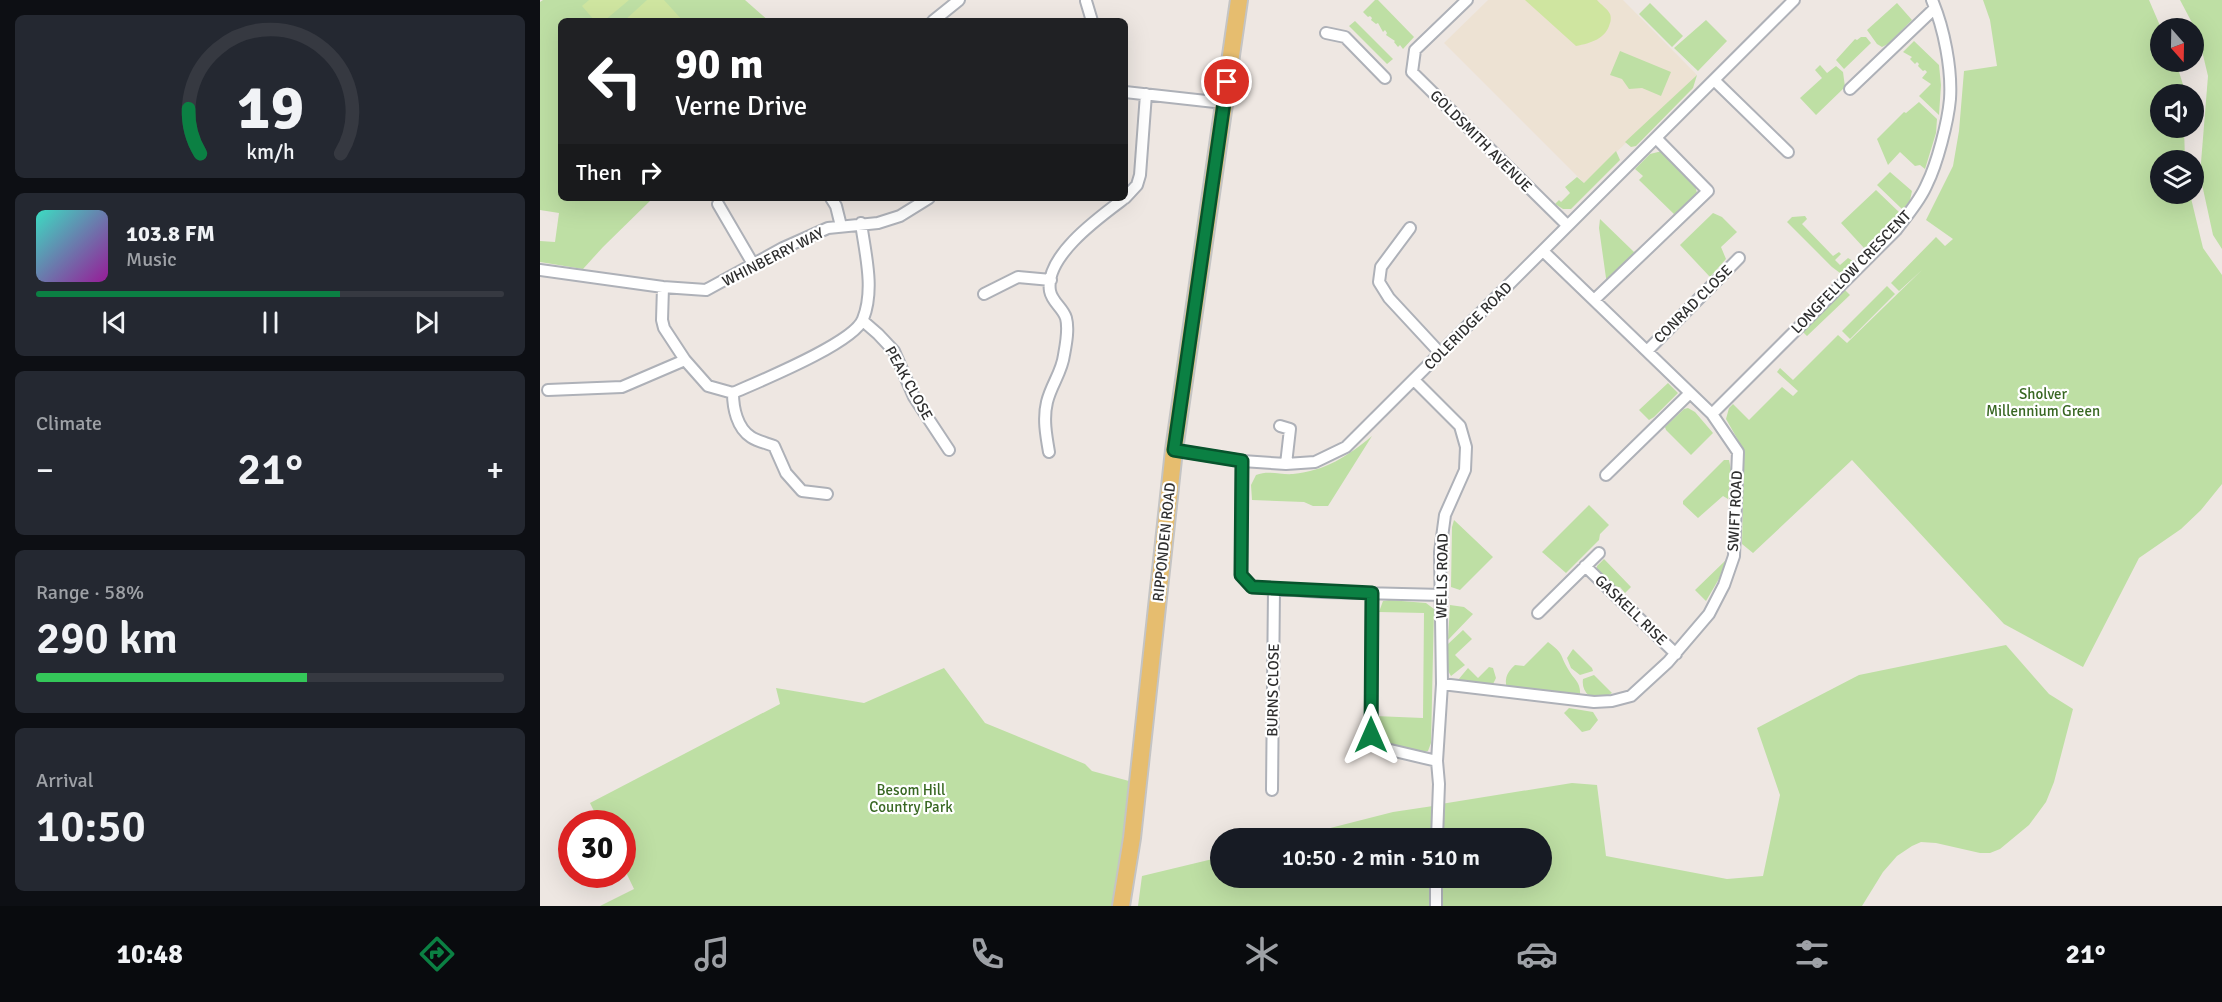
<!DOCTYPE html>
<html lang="en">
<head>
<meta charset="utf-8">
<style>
  body { margin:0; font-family:Signika,sans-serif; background:#242831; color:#f1f3f6; height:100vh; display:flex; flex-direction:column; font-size:22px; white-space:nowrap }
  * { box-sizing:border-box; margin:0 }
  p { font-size:20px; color:#9ea1a6 }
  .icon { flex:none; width:33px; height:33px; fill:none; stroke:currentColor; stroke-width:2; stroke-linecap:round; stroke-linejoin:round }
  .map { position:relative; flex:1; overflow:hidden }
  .side { display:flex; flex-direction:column; gap:15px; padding:15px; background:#0d0f14; width:540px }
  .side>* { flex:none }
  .banner { position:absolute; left:18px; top:18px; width:570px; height:183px; border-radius:9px; box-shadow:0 6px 24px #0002; background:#202124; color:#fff; overflow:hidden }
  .needle { width:39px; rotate:160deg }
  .buttons { position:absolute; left:1610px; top:18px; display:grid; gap:12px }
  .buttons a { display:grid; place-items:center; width:54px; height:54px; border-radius:50%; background:#171b24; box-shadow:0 6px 24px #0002; font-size:30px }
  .speed { position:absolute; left:18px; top:810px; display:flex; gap:12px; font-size:30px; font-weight:700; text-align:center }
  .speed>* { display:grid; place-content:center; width:78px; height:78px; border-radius:50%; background:#171b24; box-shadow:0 6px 24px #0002; line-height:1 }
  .speed .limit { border:9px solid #d22; background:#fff; color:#111 }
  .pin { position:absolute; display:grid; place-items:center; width:51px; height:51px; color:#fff; margin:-26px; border:3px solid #fff; border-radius:50%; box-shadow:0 2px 6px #0007 }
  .me { position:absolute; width:66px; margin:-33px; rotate:0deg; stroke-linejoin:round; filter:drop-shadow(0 0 4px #0008) }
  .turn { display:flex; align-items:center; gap:21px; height:126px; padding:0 18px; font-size:27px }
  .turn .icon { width:78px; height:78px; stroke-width:2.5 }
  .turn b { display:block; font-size:42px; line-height:51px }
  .then { display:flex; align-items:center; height:57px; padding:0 18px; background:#0003; gap:12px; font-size:22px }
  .big { font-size:45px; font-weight:600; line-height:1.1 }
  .side .widget { flex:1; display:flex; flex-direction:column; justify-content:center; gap:9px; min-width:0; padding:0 21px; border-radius:9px; background:#242831 }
  .side .dial { align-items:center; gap:0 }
  .dial svg { height:156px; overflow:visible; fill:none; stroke:#363941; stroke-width:7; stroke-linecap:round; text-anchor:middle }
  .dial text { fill:#f1f3f6; stroke:none }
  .song { display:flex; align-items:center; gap:18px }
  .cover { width:72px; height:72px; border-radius:9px; background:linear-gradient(135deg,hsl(170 70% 55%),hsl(300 70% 35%)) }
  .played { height:6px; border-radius:3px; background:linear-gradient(90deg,#0b8043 65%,#363941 65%) }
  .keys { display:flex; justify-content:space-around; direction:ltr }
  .heat { display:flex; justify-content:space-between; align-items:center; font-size:33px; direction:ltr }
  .charge { height:9px; border-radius:4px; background:linear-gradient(90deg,#34c759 58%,#363941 0) }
  .trip { position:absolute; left:670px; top:828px; width:342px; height:60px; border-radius:30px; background:#171b24; box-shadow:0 6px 24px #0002; font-weight:600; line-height:60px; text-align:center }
  .dock { display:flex; height:96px; justify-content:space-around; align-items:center; background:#090b0e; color:#9ea1a6 }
  .dock .icon { width:42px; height:42px }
  .dock .active { color:#0b8043 }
  .dock b { font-size:27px; color:#f1f3f6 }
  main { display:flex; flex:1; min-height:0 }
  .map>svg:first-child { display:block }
  .education { fill:#ede2d3 }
  .green { fill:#bedfa4 }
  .pitch { fill:#cfe5a0 }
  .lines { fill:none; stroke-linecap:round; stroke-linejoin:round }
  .minor-casing { stroke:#aeb1b8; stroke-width:14 }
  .primary-casing { stroke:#c4c4c4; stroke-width:20 }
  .minor { stroke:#fff; stroke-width:10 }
  .primary { stroke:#e6bd6f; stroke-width:16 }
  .route-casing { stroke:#07532c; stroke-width:15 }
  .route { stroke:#0b8043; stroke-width:10 }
  .labels { text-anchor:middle; stroke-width:4.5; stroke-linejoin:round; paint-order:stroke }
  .street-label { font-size:15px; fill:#2e2e2e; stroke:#fff }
  .park-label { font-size:15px; fill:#386722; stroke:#fff }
</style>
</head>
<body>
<main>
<section class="side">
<div class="widget dial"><svg viewBox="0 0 100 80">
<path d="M14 69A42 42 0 1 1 86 69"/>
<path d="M14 69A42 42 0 0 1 8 46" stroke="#0b8043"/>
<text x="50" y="56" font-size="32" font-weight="700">19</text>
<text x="50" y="72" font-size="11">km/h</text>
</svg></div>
<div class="widget">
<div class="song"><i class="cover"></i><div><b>103.8 FM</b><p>Music</p></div></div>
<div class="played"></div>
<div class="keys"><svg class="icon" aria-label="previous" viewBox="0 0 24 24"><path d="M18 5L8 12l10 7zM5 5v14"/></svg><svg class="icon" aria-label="pause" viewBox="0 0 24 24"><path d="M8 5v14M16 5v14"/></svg><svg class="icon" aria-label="next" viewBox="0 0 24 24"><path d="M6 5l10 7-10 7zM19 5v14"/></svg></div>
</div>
<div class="widget"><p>Climate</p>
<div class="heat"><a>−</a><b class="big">21°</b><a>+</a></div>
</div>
<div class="widget"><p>Range · 58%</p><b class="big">290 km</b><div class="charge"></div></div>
<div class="widget"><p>Arrival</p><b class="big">10:50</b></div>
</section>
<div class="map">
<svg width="1682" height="906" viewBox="0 0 1682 906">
  <rect width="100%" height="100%" fill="#eee7e2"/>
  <path class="education" d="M 948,0 L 1083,0 L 1157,75 L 1044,183 L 904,43 Z"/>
  <path class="green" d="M 3,0 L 205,0 L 229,21 L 21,21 L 21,198 L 113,198 L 63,247 L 43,269 L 0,262 L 0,241 L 15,242 L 19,213 L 0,210 L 0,2 Z
    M 835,0 L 838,0 L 874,37 L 863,49 L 860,45 L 858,47 L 854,42 L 855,41 L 846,35 L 847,33 L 845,30 L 843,32 L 838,23 L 836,24 L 831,20 L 832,18 L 830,16 L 828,17 L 823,12 Z
    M 1443,0 L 1609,0 L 1621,28 L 1620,62 L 1636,62 L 1644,88 L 1644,94 L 1620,94 L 1620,128 L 1644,128 L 1645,160 L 1620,160 L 1620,194 L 1650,194 L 1663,248 L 1682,275 L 1682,484 L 1661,510 L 1641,529 L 1599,558 L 1543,667 L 1464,624 L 1312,460 L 1213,553 L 1202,544 L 1204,464 L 1198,440 L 1186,419 L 1189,408 L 1193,404 L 1209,420 L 1242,387 L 1253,396 L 1258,391 L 1237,372 L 1240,368 L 1253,380 L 1298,335 L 1307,343 L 1382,270 L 1359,291 L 1351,283 L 1396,237 L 1405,246 L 1413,239 L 1386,220 L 1413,166 L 1419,131 L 1424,71 L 1457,66 L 1450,20 Z
    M 1640,0 L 1682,0 L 1682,249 L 1673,235 L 1660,175 L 1668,76 L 1658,34 Z
    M 1110,3 L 1143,36 L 1132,47 L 1099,14 Z
    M 1357,3 L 1372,20 L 1348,44 L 1342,47 L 1337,44 L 1327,30 Z
    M 1166,20 L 1187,41 L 1158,71 L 1134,48 Z
    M 815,21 L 853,59 L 847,64 L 809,26 Z
    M 1321,37 L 1326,37 L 1331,43 L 1304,69 L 1296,60 L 1315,39 L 1317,40 Z
    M 1374,41 L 1399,65 L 1401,85 L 1399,115 L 1379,96 L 1391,84 L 1382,78 L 1387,72 L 1385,70 L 1383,71 L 1378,66 L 1379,64 L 1377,62 L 1375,64 L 1370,59 L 1372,57 L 1363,52 Z
    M 1080,51 L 1131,72 L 1121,96 L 1102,88 L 1089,89 L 1082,79 L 1070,75 Z
    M 1280,65 L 1287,73 L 1296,66 L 1303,72 L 1305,87 L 1276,115 L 1260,98 L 1282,78 L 1275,70 Z
    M 1157,75 L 1153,88 L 1096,146 L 1091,147 L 1085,142 Z
    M 1379,102 L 1397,119 L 1396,133 L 1385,169 L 1380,165 L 1375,166 L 1360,152 L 1348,165 L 1337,139 L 1364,112 L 1366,113 Z
    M 1076,151 L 1080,160 L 1031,209 L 1023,209 L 1015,204 L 1019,200 L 1021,202 L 1030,193 L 1025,187 L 1037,177 L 1044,183 Z
    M 1122,151 L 1154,181 L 1157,193 L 1136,216 L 1099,180 L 1103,176 L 1095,169 L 1110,154 Z
    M 1350,172 L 1372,191 L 1370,200 L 1363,210 L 1337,185 Z
    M 1336,190 L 1360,213 L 1328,247 L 1324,248 L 1301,223 Z
    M 1173,213 L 1182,217 L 1197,232 L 1181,247 L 1186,259 L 1170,277 L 1140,245 Z
    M 1265,216 L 1267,219 L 1262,224 L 1293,256 L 1299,252 L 1301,254 L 1295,260 L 1300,265 L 1308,258 L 1313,261 L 1304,273 L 1300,273 L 1292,267 L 1247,222 L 1252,217 Z
    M 1060,219 L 1094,252 L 1102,246 L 1102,251 L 1067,285 L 1059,228 Z
    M 1347,286 L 1355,294 L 1310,339 L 1302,331 Z
    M 1304,289 L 1310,295 L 1267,336 L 1262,331 Z
    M 1128,383 L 1138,393 L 1114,417 L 1109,420 L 1099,410 Z
    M 1148,408 L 1155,412 L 1173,433 L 1151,455 L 1126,430 L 1125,427 L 1144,409 Z
    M 832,436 L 788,506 L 773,506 L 764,502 L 712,500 L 711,485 L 716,475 C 729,470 740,475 753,474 C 785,471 808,456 832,436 Z
    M 1184,460 L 1189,460 L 1191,470 L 1188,499 L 1183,496 L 1158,518 L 1143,504 L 1143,501 Z
    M 1049,505 L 1069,525 L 1060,534 L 1059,540 L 1026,573 L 1002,552 Z
    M 914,520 L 953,557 L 920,590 L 911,587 L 912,527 Z
    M 1064,559 L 1091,587 L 1085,593 L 1080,587 L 1076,587 L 1057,569 L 1057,566 Z
    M 1186,560 L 1180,577 L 1166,601 L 1155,590 Z
    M 849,600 L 886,603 L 894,609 L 891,743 L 888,751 L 884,752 L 844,744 L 836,733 L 835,716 L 883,718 L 884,613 L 839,612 L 843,601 Z
    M 910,605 L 924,607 L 933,614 L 908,640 Z
    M 923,630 L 932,639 L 915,655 L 925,665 L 911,676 L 907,669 L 908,644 Z
    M 1008,642 C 1025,655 1019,654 1028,669 C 1034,680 1041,682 1040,695 L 967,689 C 964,679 967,672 975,665 L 984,666 Z
    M 1466,645 L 1509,694 L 1533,709 L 1514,782 L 1506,802 L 1489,825 L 1460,849 L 1450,853 L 1440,853 L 1396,843 L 1381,842 L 1372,846 L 1357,856 L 1343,872 L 1322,906 L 900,906 L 900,878 L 1002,878 L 1002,838 L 901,838 L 901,804 L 1032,783 L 1057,785 L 1066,856 L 1187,879 L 1223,876 L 1240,795 L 1217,728 L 1319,675 Z
    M 1033,649 L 1052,668 L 1053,671 L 1040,675 L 1031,668 L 1027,658 Z
    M 949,667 L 953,668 L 956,678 L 953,684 L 919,682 L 918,680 L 928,668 L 938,678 Z
    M 404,668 L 445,723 L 545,764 L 552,771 L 589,781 L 582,864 L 575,906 L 60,906 L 94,889 L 83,866 L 82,824 L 60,823 L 50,803 L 240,704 L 236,688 L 324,703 Z
    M 1054,675 L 1072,693 L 1067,696 L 1049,696 C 1044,691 1042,686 1043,679 Z
    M 1029,708 L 1053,712 L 1058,720 L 1050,730 L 1042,732 L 1024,713 Z
    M 893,806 L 893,838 L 751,838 L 853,812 Z
    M 681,857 L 681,878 L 892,878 L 892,906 L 598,906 L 602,876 Z"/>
  <path class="pitch" d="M 49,0 L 89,0 L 64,21 L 55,21 L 42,6 Z
    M 107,0 L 124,0 L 143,21 L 84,21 Z
    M 985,0 L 1057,0 C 1060,4 1068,9 1070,14 C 1071,16 1071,21 1070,23 C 1066,39 1051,43 1036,46 Z"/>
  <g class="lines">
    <defs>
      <path id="minor" d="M 927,0 L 875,50 L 872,72 L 1027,225
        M 546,1 L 552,21
        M 393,21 L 419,0
        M 786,33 L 805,37 L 845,78
        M 1174,80 L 1248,152
        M 1310,89 L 1395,8
        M 585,92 L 684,103
        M 291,198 L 296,206 L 301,226
        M 585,198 L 597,185 L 600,175 L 606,94
        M 178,204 L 213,264
        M 870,228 L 841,267 L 839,282 L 849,298 L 900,353
        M 0,270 L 123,287 L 166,290 L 243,248 L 288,228 L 338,223 L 360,216 L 389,198
        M 123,287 L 122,320 L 124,328 L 145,360 L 168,386 L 193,393 C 220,381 314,343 323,319 C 335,289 325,253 321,223
        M 444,294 L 478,277 L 511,280
        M 1054,300 L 1168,191 L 1116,138
        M 323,321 L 338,334 L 354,351 L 374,397 L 409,450
        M 1107,351 L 1199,258
        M 874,380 L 920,426 L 926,447 L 925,470 L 905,515 L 900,552 L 902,684 L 897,761 L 899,784 L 897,838
        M 8,390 L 82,387 L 145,360
        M 193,393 C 193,408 197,428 211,437 C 217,441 226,443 234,446 L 246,473 L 262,491 L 287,494
        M 1172,414 L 1356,230 C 1367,215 1380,201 1387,184 C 1397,164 1408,122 1410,99 C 1412,69 1404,28 1392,0
        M 740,426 L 750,429 L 746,464
        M 634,450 L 702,461 L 746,464 L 775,462 L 806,447 L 1254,0
        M 509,452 C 506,435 503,418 507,402 C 511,385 522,372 524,355 C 526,344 529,329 526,318 C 523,308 512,302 510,291 C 504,256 561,216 585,198
        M 702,461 L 701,575 L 713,587 L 782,592 L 902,595
        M 1066,475 L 1150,393
        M 1045,566 L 1136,654
        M 832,593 L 831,735 L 842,748 L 897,761
        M 998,613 L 1059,553
        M 902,684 L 1054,702 L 1072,701 L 1091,696 L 1128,662 L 1169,614 L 1184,585 L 1194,556 L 1198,452 L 1172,414 L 1003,251
        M 732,790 L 734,589
        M 896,906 L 896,878"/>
      <path id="primary" d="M 581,906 L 592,838 L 634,450 L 699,0"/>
    </defs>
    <use href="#minor" class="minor-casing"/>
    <use href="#primary" class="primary-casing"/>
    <use href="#minor" class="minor"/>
    <use href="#primary" class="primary"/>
  </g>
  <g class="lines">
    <defs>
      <path id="route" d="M 687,82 L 634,450 L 702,461 L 701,575 L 712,587 L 832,593 L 831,735"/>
    </defs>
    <use href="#route" class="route-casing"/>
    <use href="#route" class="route"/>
  </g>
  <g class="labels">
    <g class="street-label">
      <text transform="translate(941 141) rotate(45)" y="5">GOLDSMITH AVENUE</text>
      <text transform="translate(233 257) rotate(-27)" y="5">WHINBERRY WAY</text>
      <text transform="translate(1311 272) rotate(-46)" y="5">LONGFELLOW CRESCENT</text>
      <text transform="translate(1153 304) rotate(-45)" y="5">CONRAD CLOSE</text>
      <text transform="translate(928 326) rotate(-45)" y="5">COLERIDGE ROAD</text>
      <text transform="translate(369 383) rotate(61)" y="5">PEAK CLOSE</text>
      <text transform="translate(1195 511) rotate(-87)" y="5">SWIFT ROAD</text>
      <text transform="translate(624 542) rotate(-84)" y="5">RIPPONDEN ROAD</text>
      <text transform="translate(902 576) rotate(-89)" y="5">WELLS ROAD</text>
      <text transform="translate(1091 610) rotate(44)" y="5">GASKELL RISE</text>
      <text transform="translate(733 690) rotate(-89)" y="5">BURNS CLOSE</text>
    </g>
    <g class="park-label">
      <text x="1503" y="399">Sholver<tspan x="1503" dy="17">Millennium Green</tspan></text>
      <text x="371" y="795">Besom Hill<tspan x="371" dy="17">Country Park</tspan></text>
    </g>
  </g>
</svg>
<div class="buttons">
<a><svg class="needle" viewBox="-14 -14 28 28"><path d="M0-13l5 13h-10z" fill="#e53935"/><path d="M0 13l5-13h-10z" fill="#9ea1a6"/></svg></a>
<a><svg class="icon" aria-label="sound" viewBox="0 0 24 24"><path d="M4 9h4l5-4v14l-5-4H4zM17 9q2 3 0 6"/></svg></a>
<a><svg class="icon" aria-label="layers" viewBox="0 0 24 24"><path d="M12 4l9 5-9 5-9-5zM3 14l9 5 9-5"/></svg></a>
</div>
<div class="speed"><div class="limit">30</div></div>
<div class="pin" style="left:687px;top:82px;background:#d93025"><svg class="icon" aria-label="arrive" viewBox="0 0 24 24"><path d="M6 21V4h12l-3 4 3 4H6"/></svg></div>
<svg class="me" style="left:831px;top:735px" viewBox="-20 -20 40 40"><path d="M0-17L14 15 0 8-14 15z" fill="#0b8043" stroke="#fff" stroke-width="4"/></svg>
<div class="trip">10:50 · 2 min · 510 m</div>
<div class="banner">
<div class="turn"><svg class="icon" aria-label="left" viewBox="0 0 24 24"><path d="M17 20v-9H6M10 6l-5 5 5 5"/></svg><div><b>90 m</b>Verne Drive</div></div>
<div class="then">Then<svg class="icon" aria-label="right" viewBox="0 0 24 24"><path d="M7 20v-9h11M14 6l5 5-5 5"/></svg></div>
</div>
</div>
</main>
<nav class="dock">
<b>10:48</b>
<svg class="icon active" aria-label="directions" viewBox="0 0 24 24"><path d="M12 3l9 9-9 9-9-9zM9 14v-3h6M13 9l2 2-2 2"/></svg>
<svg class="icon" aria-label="music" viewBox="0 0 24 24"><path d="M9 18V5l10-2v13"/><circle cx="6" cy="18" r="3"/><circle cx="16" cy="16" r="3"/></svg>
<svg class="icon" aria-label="phone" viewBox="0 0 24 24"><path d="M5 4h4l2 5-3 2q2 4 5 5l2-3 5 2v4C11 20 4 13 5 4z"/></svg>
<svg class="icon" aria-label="climate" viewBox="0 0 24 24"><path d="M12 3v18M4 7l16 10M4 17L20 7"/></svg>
<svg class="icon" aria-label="car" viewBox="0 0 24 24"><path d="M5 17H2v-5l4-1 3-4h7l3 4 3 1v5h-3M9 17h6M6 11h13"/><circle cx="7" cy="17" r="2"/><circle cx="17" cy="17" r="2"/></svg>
<svg class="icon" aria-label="filters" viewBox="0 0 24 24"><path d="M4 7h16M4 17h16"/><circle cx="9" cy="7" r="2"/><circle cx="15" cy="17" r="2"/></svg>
<b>21°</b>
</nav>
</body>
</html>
